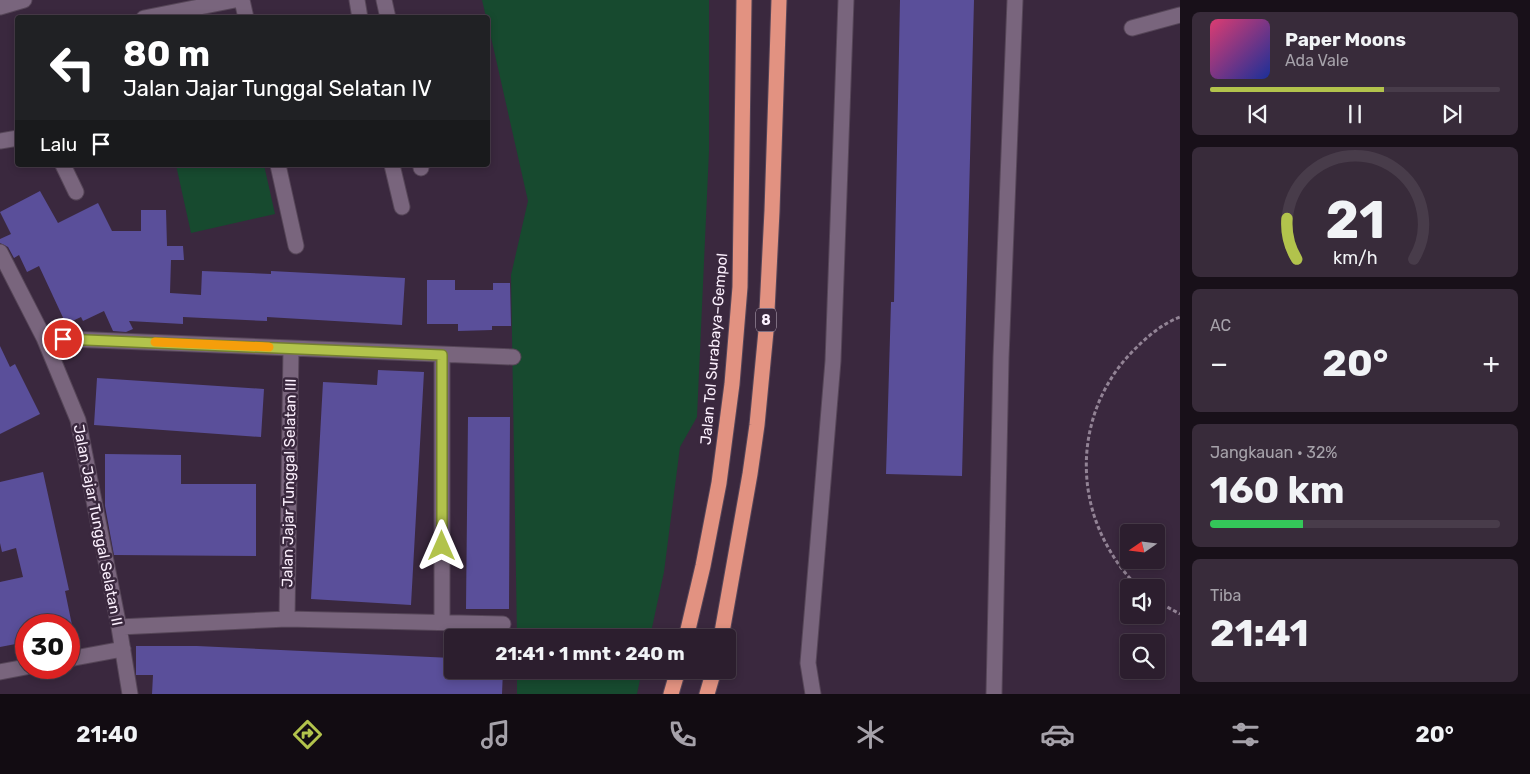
<!DOCTYPE html>
<html lang="id">
<head>
<meta charset="utf-8">
<style>
  body { margin:0; font-family:Rubik,sans-serif; background:#382b3a; color:#f1f3f6; height:100vh; display:flex; flex-direction:column; font-size:19px; white-space:nowrap }
  * { box-sizing:border-box; margin:0 }
  p { font-size:16px; color:#a6a2aa }
  .icon { flex:none; width:28px; height:28px; fill:none; stroke:currentColor; stroke-width:2; stroke-linecap:round; stroke-linejoin:round }
  .map { position:relative; flex:1; overflow:hidden }
  .side { display:flex; flex-direction:column; gap:12px; padding:12px; background:#181019; width:350px }
  .side>* { flex:none }
  .top-card { position:absolute; left:15px; top:15px; width:475px; height:152px; border-radius:5px; box-shadow:0 2px 8px #0003,0 0 0 1px #483c4a; background:#202124; color:#fff; overflow:hidden }
  .needle { width:32px; rotate:256deg }
  .controls { position:absolute; left:1120px; top:524px; display:grid; gap:10px }
  .controls a { display:grid; place-items:center; width:45px; height:45px; border-radius:5px; background:#2c1e2e; box-shadow:0 2px 8px #0003,0 0 0 1px #483c4a; font-size:25px }
  .speed { position:absolute; left:15px; top:614px; display:flex; gap:10px; font-size:25px; font-weight:700; text-align:center }
  .speed>* { display:grid; place-content:center; width:65px; height:65px; border-radius:50%; background:#2c1e2e; box-shadow:0 2px 8px #0003,0 0 0 1px #483c4a; line-height:1 }
  .speed .limit { border:8px solid #d22; background:#fff; color:#111 }
  .pin { position:absolute; display:grid; place-items:center; width:42px; height:42px; color:#fff; margin:-21px; border:2px solid #fff; border-radius:50%; box-shadow:0 1px 5px #0007 }
  .me { position:absolute; width:55px; margin:-28px; rotate:0deg; stroke-linejoin:round; filter:drop-shadow(0 0 4px #0008) }
  .turn { display:flex; align-items:center; gap:18px; height:105px; padding:0 25px; font-size:22px }
  .turn .icon { width:65px; height:65px; stroke-width:2.5 }
  .turn b { display:block; font-size:35px; line-height:42px }
  .then { display:flex; align-items:center; height:48px; padding:0 25px; background:#0003; gap:10px; font-size:19px }
  .big { font-size:38px; font-weight:700; line-height:1.1 }
  .side .card { flex:1; display:flex; flex-direction:column; justify-content:center; gap:8px; min-width:0; padding:0 18px; border-radius:8px; background:#382b3a }
  .side .dial { align-items:center; gap:0 }
  .dial svg { height:130px; overflow:visible; fill:none; stroke:#483c4a; stroke-width:7; stroke-linecap:round; text-anchor:middle }
  .dial text { fill:#f1f3f6; stroke:none }
  .song { display:flex; align-items:center; gap:15px }
  .cover { width:60px; height:60px; border-radius:8px; background:linear-gradient(135deg,hsl(340 70% 55%),hsl(230 70% 35%)) }
  .played { height:5px; border-radius:2px; background:linear-gradient(90deg,#b2c34c 60%,#483c4a 60%) }
  .keys { display:flex; justify-content:space-around; direction:ltr }
  .heat { display:flex; justify-content:space-between; align-items:center; font-size:28px; direction:ltr }
  .charge { height:8px; border-radius:4px; background:linear-gradient(90deg,#34c759 32%,#483c4a 0) }
  .trip { position:absolute; left:444px; top:629px; width:292px; height:50px; border-radius:5px; background:#2c1e2e; box-shadow:0 2px 8px #0003,0 0 0 1px #483c4a; font-weight:700; line-height:50px; text-align:center }
  .tabs { display:flex; height:80px; justify-content:space-around; align-items:center; background:#120c12; color:#a6a2aa }
  .tabs .icon { width:35px; height:35px }
  .tabs .current { color:#b2c34c }
  .tabs b { font-size:22px; color:#f1f3f6 }
  main { display:flex; flex:1; min-height:0 }
  .map>svg:first-child { display:block }
  .green { fill:#174a2f }
  .building { fill:#5a4f9a }
  .lines { fill:none; stroke-linecap:round; stroke-linejoin:round }
  .minor-casing { stroke:#564658; stroke-width:17 }
  .highway-casing { stroke:#564658; stroke-width:17 }
  .path { stroke:#928395; stroke-width:3; stroke-dasharray:4 2.5; stroke-linecap:butt }
  .minor { stroke:#79657d; stroke-width:15 }
  .highway { stroke:#e29281; stroke-width:15 }
  .route-casing { stroke:#747f31; stroke-width:12 }
  .route { stroke:#b2c34c; stroke-width:9 }
  .slow { stroke:#f59e0b; stroke-width:9 }
  .labels { text-anchor:middle; stroke-width:5; stroke-linejoin:round; paint-order:stroke }
  .shield { fill:#3a283e; stroke:#c2b4c4; stroke-width:1 }
  .shield-label { font-size:14px; font-weight:bold; fill:#fcf0fe }
  .street-label { font-size:15px; fill:#fcf0fe; stroke:#3a283e }
</style>
</head>
<body>
<main>
<div class="map">
<svg width="1180" height="694" viewBox="0 0 1180 694">
  <rect width="100%" height="100%" fill="#3a283e"/>
  <path class="green" d="M 482,0 L 709,0 L 709,151 L 697,417 L 680,447 L 664,572 L 650,637 L 517,637 L 511,275 L 528,201 L 488,24 L 488,18 L 486,17 Z
    M 176,165 L 264,165 L 275,214 L 191,233 Z
    M 517,670 L 642,670 L 637,694 L 517,694 Z"/>
  <path class="building" d="M 900,0 L 974,0 L 962,476 L 886,474 L 891,302 L 894,302 Z
    M 40,191 L 58,223 L 98,203 L 112,231 L 141,231 L 141,210 L 166,210 L 167,246 L 183,246 L 184,260 L 171,260 L 170,293 L 201,295 L 202,271 L 271,274 L 271,271 L 405,278 L 402,325 L 267,317 L 267,321 L 183,317 L 183,324 L 129,321 L 133,329 L 126,332 L 113,331 L 104,311 L 83,321 L 81,317 L 66,324 L 39,266 L 27,272 L 19,255 L 14,258 L 8,247 L 0,243 L 0,239 L 11,234 L 0,212 Z
    M 427,280 L 455,280 L 455,290 L 493,290 L 493,283 L 510,283 L 511,326 L 492,326 L 492,330 L 458,331 L 458,324 L 427,324 Z
    M 0,346 L 10,367 L 15,364 L 40,414 L 0,434 Z
    M 378,370 L 424,372 L 411,605 L 311,599 L 323,382 L 377,385 Z
    M 97,378 L 264,389 L 261,437 L 94,425 Z
    M 468,417 L 510,417 L 509,609 L 466,609 Z
    M 105,454 L 181,455 L 181,484 L 256,484 L 256,556 L 114,555 L 105,506 Z
    M 43,472 L 69,590 L 65,591 L 72,625 L 26,625 L 26,642 L 0,647 L 0,582 L 23,577 L 16,548 L 2,552 L 0,543 L 0,482 Z
    M 136,646 L 197,646 L 452,658 L 452,670 L 503,670 L 502,694 L 152,694 L 153,675 L 136,675 Z"/>
  <g class="lines">
    <defs>
      <path id="minor" d="M 242,0 L 246,18
        M 357,0 L 360,18
        M 384,0 L 388,18
        M 0,7 L 24,0
        M 144,18 L 235,0
        M 1132,28 L 1180,15
        M 0,141 L 18,138
        M 63,165 L 76,192
        M 278,165 L 296,246
        M 392,165 L 402,207
        M 421,165 L 421,168
        M 0,252 L 44,338 L 78,420 L 119,627 L 130,694
        M 44,338 L 513,357
        M 287,619 L 291,348
        M 442,622 L 442,355
        M 119,627 L 287,619 L 503,624
        M 69,659 L 123,649
        M 0,672 L 26,667
        M 813,694 L 808,663 L 833,361 L 846,0
        M 994,694 L 1001,358 L 1015,0"/>
      <path id="highway" d="M 686,638 L 703,566 L 719,483 L 732,384 L 740,287 L 744,0
        M 721,638 L 750,474 L 757,425 L 766,331 L 772,211 L 779,0
        M 671,694 L 678,670
        M 707,694 L 714,670"/>
    </defs>
    <use href="#minor" class="minor-casing"/>
    <use href="#highway" class="highway-casing"/>
    <path class="path" d="M 1140,588 C 1127,577 1117,563 1109,549 C 1071,484 1081,400 1137,347 C 1149,335 1164,323 1180,317
      M 1156,601 L 1180,614"/>
    <use href="#minor" class="minor"/>
    <use href="#highway" class="highway"/>
  </g>
  <g class="lines">
    <defs>
      <path id="route" d="M 63,339 L 442,355 L 442,546"/>
    </defs>
    <use href="#route" class="route-casing"/>
    <use href="#route" class="route"/>
    <path class="slow" d="M 155,342 L 269,347"/>
  </g>
  <g class="labels">
    <rect class="shield" x="756" y="308.5" width="20" height="23" rx="4"/>
    <g class="shield-label">
      <text x="766" y="325">8</text>
    </g>
    <g class="street-label">
      <text transform="translate(714 349) rotate(-85)" y="5">Jalan Tol Surabaya–Gempol</text>
      <text transform="translate(289 483) rotate(-89)" y="5">Jalan Jajar Tunggal Selatan III</text>
      <text transform="translate(98 525) rotate(79)" y="5">Jalan Jajar Tunggal Selatan II</text>
    </g>
  </g>
</svg>
<div class="controls">
<a><svg class="needle" viewBox="-14 -14 28 28"><path d="M0-13l5 13h-10z" fill="#e53935"/><path d="M0 13l5-13h-10z" fill="#a6a2aa"/></svg></a>
<a><svg class="icon" aria-label="sound" viewBox="0 0 24 24"><path d="M4 9h4l5-4v14l-5-4H4zM17 9q2 3 0 6"/></svg></a>
<a><svg class="icon" aria-label="search" viewBox="0 0 24 24"><circle cx="10" cy="10" r="6"/><path d="M15 15l6 6"/></svg></a>
</div>
<div class="speed"><div class="limit">30</div></div>
<div class="pin" style="left:63px;top:339px;background:#d93025"><svg class="icon" aria-label="arrive" viewBox="0 0 24 24"><path d="M6 21V4h12l-3 4 3 4H6"/></svg></div>
<svg class="me" style="left:442px;top:546px" viewBox="-20 -20 40 40"><path d="M0-17L14 15 0 8-14 15z" fill="#b2c34c" stroke="#fff" stroke-width="4"/></svg>
<div class="trip">21:41 · 1 mnt · 240 m</div>
<div class="top-card">
<div class="turn"><svg class="icon" aria-label="left" viewBox="0 0 24 24"><path d="M17 20v-9H6M10 6l-5 5 5 5"/></svg><div><b>80 m</b>Jalan Jajar Tunggal Selatan IV</div></div>
<div class="then">Lalu<svg class="icon" aria-label="arrive" viewBox="0 0 24 24"><path d="M6 21V4h12l-3 4 3 4H6"/></svg></div>
</div>
</div>
<section class="side">
<div class="card">
<div class="song"><i class="cover"></i><div><b>Paper Moons</b><p>Ada Vale</p></div></div>
<div class="played"></div>
<div class="keys"><svg class="icon" aria-label="previous" viewBox="0 0 24 24"><path d="M18 5L8 12l10 7zM5 5v14"/></svg><svg class="icon" aria-label="pause" viewBox="0 0 24 24"><path d="M8 5v14M16 5v14"/></svg><svg class="icon" aria-label="next" viewBox="0 0 24 24"><path d="M6 5l10 7-10 7zM19 5v14"/></svg></div>
</div>
<div class="card dial"><svg viewBox="0 0 100 80">
<path d="M14 69A42 42 0 1 1 86 69"/>
<path d="M14 69A42 42 0 0 1 8 44" stroke="#b2c34c"/>
<text x="50" y="56" font-size="32" font-weight="700">21</text>
<text x="50" y="72" font-size="11">km/h</text>
</svg></div>
<div class="card"><p>AC</p>
<div class="heat"><a>−</a><b class="big">20°</b><a>+</a></div>
</div>
<div class="card"><p>Jangkauan · 32%</p><b class="big">160 km</b><div class="charge"></div></div>
<div class="card"><p>Tiba</p><b class="big">21:41</b></div>
</section>
</main>
<nav class="tabs">
<b>21:40</b>
<svg class="icon current" aria-label="directions" viewBox="0 0 24 24"><path d="M12 3l9 9-9 9-9-9zM9 14v-3h6M13 9l2 2-2 2"/></svg>
<svg class="icon" aria-label="music" viewBox="0 0 24 24"><path d="M9 18V5l10-2v13"/><circle cx="6" cy="18" r="3"/><circle cx="16" cy="16" r="3"/></svg>
<svg class="icon" aria-label="phone" viewBox="0 0 24 24"><path d="M5 4h4l2 5-3 2q2 4 5 5l2-3 5 2v4C11 20 4 13 5 4z"/></svg>
<svg class="icon" aria-label="climate" viewBox="0 0 24 24"><path d="M12 3v18M4 7l16 10M4 17L20 7"/></svg>
<svg class="icon" aria-label="car" viewBox="0 0 24 24"><path d="M5 17H2v-5l4-1 3-4h7l3 4 3 1v5h-3M9 17h6M6 11h13"/><circle cx="7" cy="17" r="2"/><circle cx="17" cy="17" r="2"/></svg>
<svg class="icon" aria-label="filters" viewBox="0 0 24 24"><path d="M4 7h16M4 17h16"/><circle cx="9" cy="7" r="2"/><circle cx="15" cy="17" r="2"/></svg>
<b>20°</b>
</nav>
</body>
</html>
